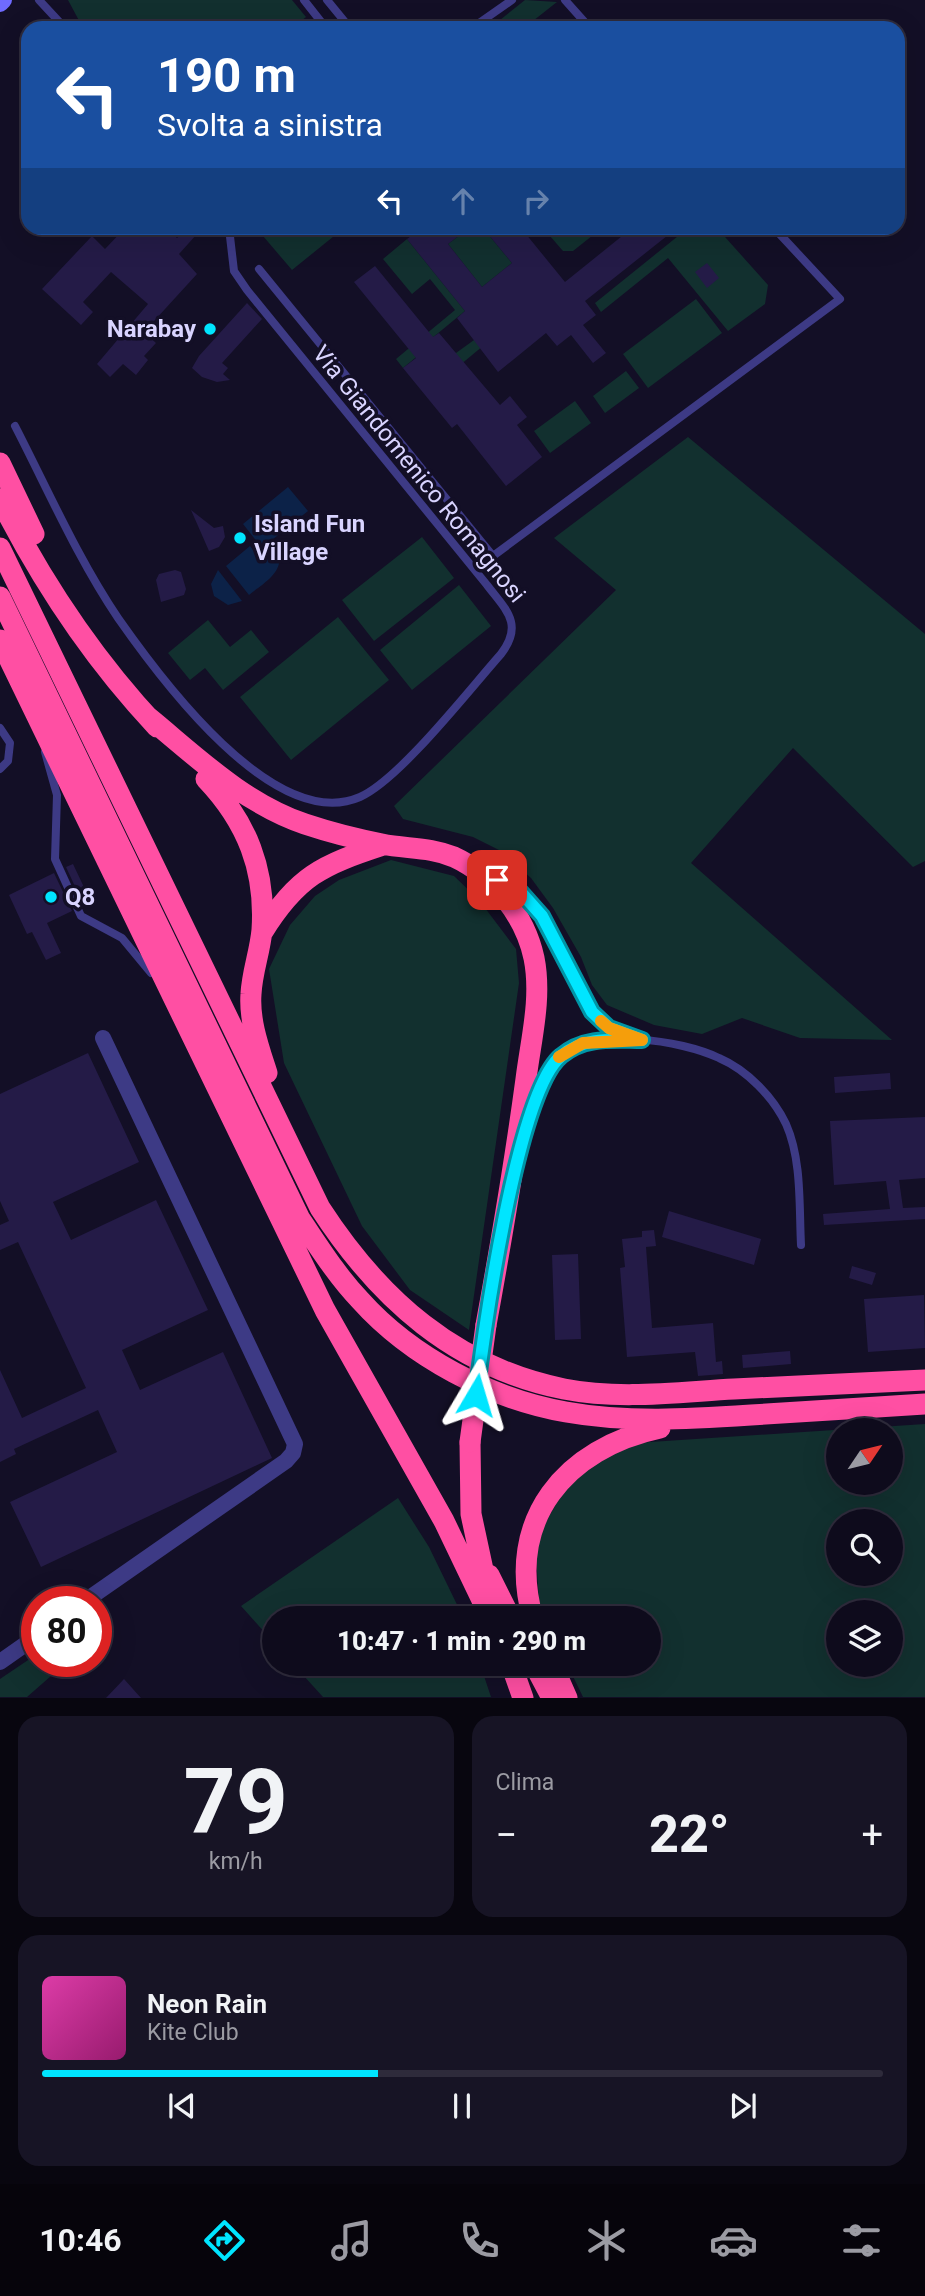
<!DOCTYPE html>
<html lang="it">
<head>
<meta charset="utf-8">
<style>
  body { margin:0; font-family:Roboto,sans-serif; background:#171425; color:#f1f3f6; height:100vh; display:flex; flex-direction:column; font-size:26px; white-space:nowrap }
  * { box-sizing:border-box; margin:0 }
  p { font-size:23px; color:#9b9ba3 }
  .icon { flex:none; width:38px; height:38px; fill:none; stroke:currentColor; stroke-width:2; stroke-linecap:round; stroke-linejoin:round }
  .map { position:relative; height:1698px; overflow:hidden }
  .drawer { display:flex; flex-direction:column; gap:18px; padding:18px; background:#08060f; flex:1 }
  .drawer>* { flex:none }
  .hud { position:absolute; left:21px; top:21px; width:884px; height:214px; border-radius:21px; box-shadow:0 7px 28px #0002,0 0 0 2px #2e2b3b; background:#1a4fa0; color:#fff; overflow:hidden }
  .needle { width:46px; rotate:55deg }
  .controls { position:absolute; left:826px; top:1418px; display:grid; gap:14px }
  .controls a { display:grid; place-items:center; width:77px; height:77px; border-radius:50%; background:#0e0b1c; box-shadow:0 7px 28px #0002,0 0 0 2px #2e2b3b; font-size:35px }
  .speed { position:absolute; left:21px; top:1586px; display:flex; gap:14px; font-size:35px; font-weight:700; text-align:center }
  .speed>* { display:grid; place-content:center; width:91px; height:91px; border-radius:50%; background:#0e0b1c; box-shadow:0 7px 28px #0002,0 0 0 2px #2e2b3b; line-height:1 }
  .speed .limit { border:10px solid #d22; background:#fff; color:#111 }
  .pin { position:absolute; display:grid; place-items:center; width:60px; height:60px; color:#fff; margin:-30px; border-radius:14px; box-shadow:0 4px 10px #0006 }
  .me { position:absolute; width:77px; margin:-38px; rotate:7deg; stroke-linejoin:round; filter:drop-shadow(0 0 5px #0008) }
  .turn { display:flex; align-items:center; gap:24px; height:147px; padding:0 21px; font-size:32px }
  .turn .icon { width:91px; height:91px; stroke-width:2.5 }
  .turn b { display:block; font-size:49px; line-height:60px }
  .lanes { display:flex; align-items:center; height:66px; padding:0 21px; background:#0003; justify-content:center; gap:35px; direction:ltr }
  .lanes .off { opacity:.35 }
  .big { font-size:52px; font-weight:800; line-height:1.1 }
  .drawer .tile { flex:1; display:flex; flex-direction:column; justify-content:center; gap:10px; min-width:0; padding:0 24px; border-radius:21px; background:#171425 }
  .drawer .dial { align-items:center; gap:0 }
  .dial b { font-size:91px; line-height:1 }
  .song { display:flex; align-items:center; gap:21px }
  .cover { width:84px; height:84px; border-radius:10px; background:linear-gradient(135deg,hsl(320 70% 55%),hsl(320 70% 35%)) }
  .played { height:7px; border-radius:4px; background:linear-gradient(90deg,#00e5ff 40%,#2e2b3b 40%) }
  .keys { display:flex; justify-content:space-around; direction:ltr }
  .heat { display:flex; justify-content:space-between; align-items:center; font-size:38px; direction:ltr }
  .drawer .tiles { flex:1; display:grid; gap:18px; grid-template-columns:1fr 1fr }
  .tile:last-child { grid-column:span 2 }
  .trip { position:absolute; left:262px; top:1606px; width:399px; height:70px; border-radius:35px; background:#0e0b1c; box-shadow:0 7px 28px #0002,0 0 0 2px #2e2b3b; font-weight:800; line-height:70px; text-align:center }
  .tab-bar { display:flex; height:112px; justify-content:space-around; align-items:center; background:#06040b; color:#9b9ba3 }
  .tab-bar .icon { width:49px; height:49px }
  .tab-bar .on { color:#00e5ff }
  .tab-bar b { font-size:32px; color:#f1f3f6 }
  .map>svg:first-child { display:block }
  .green { fill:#12302f; fill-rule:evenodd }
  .water { fill:#0c2248 }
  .building { fill:#241b47 }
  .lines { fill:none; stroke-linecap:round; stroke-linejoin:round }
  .lane { stroke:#3d3a85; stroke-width:8 }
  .street { stroke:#3d3a85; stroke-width:16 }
  .secondary { stroke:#6f6bff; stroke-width:18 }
  .highway { stroke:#ff4fa3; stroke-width:21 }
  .highway-bridge { stroke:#ff4fa3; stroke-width:21 }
  .route-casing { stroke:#0095a6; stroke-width:18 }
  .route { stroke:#00e5ff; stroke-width:12 }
  .slow { stroke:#f59e0b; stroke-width:12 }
  .poi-dot { fill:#00e5ff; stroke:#130f26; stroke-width:2.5 }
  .labels { text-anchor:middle; stroke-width:7; stroke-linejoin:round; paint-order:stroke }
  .poi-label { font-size:24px; font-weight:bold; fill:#d9d4ff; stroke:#130f26; text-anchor:start }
  .street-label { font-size:24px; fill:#d9d4ff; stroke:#130f26 }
</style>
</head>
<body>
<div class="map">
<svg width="925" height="1698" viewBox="0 0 925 1698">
  <rect width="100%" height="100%" fill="#130f26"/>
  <path class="green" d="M 68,0 L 292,0 L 306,17 L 292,28 L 83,28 Z
    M 525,0 L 557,2 L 524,28 L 490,28 Z
    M 274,228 L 344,228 L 292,270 L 263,236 Z
    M 469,228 L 483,228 L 512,263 L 482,287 L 448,244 Z
    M 543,228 L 602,228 L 573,251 L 563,251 Z
    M 688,228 L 717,228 L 768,285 L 765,304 L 728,331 L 668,258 L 601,312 L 595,303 Z
    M 407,239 L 465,311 L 431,339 L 456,353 L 474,340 L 489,341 L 448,375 L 426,349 L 403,368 L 396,359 L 455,310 L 430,279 L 412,294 L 383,259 Z
    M 696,299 L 722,333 L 648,388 L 623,354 Z
    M 626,371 L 639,388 L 605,413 L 593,396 Z
    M 575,401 L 591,423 L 550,453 L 534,431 Z
    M 688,437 L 925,634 L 925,861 L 913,867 L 793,748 L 691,863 L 892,1040 L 800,1038 L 742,1018 L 702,1034 L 654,1025 L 607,1005 L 592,985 L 581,957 L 553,908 L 531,878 L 499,850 L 473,837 L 403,819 L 394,806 L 616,590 L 554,538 Z
    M 422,537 L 454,578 L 374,641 L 342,600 Z
    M 459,585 L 491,626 L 412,690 L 380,650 Z
    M 338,617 L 389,680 L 291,760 L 240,697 Z
    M 208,620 L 230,647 L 251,630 L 269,652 L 223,690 L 205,668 L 190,680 L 168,653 Z
    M 391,860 L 454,876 L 479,900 L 516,949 L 519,983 L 469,1330 L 410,1290 L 362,1226 L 284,1063 L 269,969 L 290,925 L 315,896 L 339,880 Z
    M 925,1424 L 925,1697 L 583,1697 L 567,1664 L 649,1664 L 649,1619 L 547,1619 L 539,1602 L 536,1555 L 542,1529 L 569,1481 L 620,1444 ZM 838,1430 L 891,1430 L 891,1482 L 838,1482 ZM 838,1521 L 891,1521 L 891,1573 L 838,1573 ZM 838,1612 L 891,1612 L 891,1664 L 838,1664 Z
    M 398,1498 L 429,1547 L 464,1619 L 275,1619 L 275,1644 L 241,1606 Z
    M 37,1654 L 37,1661 L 46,1661 L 51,1676 L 27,1697 L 0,1697 L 0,1679 Z
    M 293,1664 L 480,1664 L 491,1697 L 323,1697 Z"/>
  <path class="water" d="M 288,487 L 308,511 L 262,548 L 243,524 Z
    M 250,546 L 261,560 L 277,548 C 287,571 265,582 249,595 L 226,566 Z
    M 218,570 L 242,601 L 228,605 L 214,596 L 211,584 Z"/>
  <path class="building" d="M 125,228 L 147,228 L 155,235 L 165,228 L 177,238 L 189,228 L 197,234 L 179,254 L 197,274 L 144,332 L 156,343 L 144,356 L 148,360 L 136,375 L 123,364 L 110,377 L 97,364 L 148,304 L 111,272 L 83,302 L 93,312 L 81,325 L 42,289 L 92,236 L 105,249 Z
    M 422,228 L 469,228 L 448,244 L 482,287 L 512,263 L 483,228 L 521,228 L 565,282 L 632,228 L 677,228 L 585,301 L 596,315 L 583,325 L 606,353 L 593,363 L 571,335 L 557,346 L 546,333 L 498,372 L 457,318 L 465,311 L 407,239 Z
    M 707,263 L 719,278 L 707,288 L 695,272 Z
    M 375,266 L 433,337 L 439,333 L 500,405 L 510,396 L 527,417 L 517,425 L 542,457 L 506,486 L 457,424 L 452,428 L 403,368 L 416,358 L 354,282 Z
    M 247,303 L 262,319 L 222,363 L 228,368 L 223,374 L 230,380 L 217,382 L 202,377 L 192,368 L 199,356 Z
    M 191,510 L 214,528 L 223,526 L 225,537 L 219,547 L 209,551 Z
    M 175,570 L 181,572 L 186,589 L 184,595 L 161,602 L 156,580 L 159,574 Z
    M 73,864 L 91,902 L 84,906 L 66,867 Z
    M 54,873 L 72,911 L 47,923 L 61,953 L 46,960 L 32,932 L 27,934 L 9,895 Z
    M 88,1053 L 139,1162 L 53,1202 L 71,1240 L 156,1200 L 208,1310 L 122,1350 L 140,1390 L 223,1352 L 272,1458 L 41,1567 L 10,1502 L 117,1452 L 98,1410 L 14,1449 L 16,1454 L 0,1462 L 0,1370 L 22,1418 L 86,1388 L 18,1242 L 0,1250 L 0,1225 L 9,1221 L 0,1201 L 0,1094 Z
    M 890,1073 L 891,1089 L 835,1093 L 834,1077 Z
    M 925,1117 L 925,1178 L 899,1180 L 903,1208 L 925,1207 L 925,1219 L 824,1225 L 823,1214 L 890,1209 L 886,1181 L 834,1185 L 830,1121 Z
    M 669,1211 L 761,1239 L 754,1265 L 662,1237 Z
    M 654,1230 L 656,1246 L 646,1247 L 652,1328 L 713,1323 L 716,1362 L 722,1361 L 723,1374 L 698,1376 L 695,1352 L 627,1357 L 620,1268 L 625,1267 L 622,1239 L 642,1237 L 642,1231 Z
    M 578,1254 L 581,1339 L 555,1340 L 552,1255 Z
    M 852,1266 L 876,1273 L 872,1285 L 849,1278 Z
    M 924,1295 L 925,1348 L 868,1352 L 864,1299 Z
    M 790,1351 L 791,1364 L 743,1368 L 742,1355 Z
    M 124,1679 L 141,1698 L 106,1698 Z"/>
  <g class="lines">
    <path class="lane" d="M 39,0 L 65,28
      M 304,0 L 326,28
      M 327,0 L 350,28
      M 565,0 L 590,28
      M 472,28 L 512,0
      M 259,269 L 493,556 L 840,299 L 774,228
      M 15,426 C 48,490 78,559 118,618 C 160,678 274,834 360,797 C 400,779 469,690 501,654 C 524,624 506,610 487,585 L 247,290 L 234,271 L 229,228
      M 0,728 L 10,743 L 8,761 L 0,769
      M 45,752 L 57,795 L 55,859 L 81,916 L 122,938 L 151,973
      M 499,881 L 518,889 L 542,916 L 592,1012 L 609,1028 L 636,1038
      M 530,1117 C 536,1095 542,1071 560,1056 C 595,1027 681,1040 719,1058 C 747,1070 773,1097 786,1124 C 802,1160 799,1206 801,1245"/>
    <path class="street" d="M 85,1601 L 286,1461 L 293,1453 L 295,1444 L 103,1038
      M 0,1662 L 37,1636"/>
    <path class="secondary" d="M 0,3 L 3,0"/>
    <path class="highway" d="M 0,463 L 34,534
      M 0,499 C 42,582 93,659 157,727
      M 0,548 L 320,1208 C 379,1299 455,1367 564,1389 C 620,1400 679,1392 734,1389 C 798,1386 861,1383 925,1380
      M 0,597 L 300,1219 C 319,1247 337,1276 360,1300 C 411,1357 491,1399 566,1412 C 627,1423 689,1419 751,1415 C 809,1411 867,1408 925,1404
      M 0,640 L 325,1310 L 444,1521 L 491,1619
      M 148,717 C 197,757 243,803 305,824 C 329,832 356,839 382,844 C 406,849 430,847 454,857 C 493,875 525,916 534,958 C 542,998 531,1039 526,1079 C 515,1161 501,1243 486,1325
      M 206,779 C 247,822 266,870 262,930 C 260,952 252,972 251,994 C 249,1021 259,1048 267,1073
      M 262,933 C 297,876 322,865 383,845
      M 470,1442 L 471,1514 L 488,1593
      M 489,1575 L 511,1619
      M 533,1619 C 505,1519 566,1448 660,1428
      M 511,1664 L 523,1698
      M 534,1664 L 552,1698
      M 552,1664 L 567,1698"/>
    <path class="highway-bridge" d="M 470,1442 L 486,1325"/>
  </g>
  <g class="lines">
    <defs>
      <path id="route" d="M 476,1395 C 484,1332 517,1092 561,1056 C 584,1036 614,1040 642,1040 L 609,1028 L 592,1012 L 542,916 L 518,889 L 497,880"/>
    </defs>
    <use href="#route" class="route-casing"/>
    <use href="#route" class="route"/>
    <path class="slow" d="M 559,1057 L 583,1043 L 642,1040 L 609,1028 L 601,1021"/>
  </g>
  <g class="poi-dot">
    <circle cx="210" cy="329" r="7"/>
    <circle cx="240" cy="538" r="7"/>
    <circle cx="51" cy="897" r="7"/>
  </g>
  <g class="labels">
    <g class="poi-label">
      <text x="196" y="337" text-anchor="end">Narabay</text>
      <text x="254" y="532">Island Fun<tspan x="254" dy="28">Village</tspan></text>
      <text x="65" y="905">Q8</text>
    </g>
    <g class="street-label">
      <text transform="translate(419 474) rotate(51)" y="8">Via Giandomenico Romagnosi</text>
    </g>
  </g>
</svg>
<div class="controls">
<a><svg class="needle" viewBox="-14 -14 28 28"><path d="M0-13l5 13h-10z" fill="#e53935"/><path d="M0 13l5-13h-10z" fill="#9b9ba3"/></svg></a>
<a><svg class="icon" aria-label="search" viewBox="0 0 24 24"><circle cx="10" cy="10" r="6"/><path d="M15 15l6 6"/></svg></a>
<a><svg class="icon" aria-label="layers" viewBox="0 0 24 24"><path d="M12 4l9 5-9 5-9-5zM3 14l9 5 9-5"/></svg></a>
</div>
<div class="speed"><div class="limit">80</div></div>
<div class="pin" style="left:497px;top:880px;background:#d93025"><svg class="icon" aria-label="arrive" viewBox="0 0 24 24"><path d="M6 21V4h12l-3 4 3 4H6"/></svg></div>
<svg class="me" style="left:476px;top:1395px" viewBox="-20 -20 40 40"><path d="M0-17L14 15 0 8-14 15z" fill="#00e5ff" stroke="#fff" stroke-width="4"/></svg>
<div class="trip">10:47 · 1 min · 290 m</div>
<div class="hud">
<div class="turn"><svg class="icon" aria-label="left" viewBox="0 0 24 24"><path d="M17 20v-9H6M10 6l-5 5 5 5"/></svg><div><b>190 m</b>Svolta a sinistra</div></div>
<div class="lanes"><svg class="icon" aria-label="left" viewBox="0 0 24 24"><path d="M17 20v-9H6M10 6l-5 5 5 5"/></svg><svg class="icon off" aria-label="ahead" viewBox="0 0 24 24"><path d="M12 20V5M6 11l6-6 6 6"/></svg><svg class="icon off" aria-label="right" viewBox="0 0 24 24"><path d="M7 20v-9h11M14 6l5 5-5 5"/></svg></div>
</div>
</div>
<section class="drawer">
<div class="tiles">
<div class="tile dial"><b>79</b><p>km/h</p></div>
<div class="tile"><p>Clima</p>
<div class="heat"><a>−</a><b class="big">22°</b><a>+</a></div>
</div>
<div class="tile">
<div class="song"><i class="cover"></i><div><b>Neon Rain</b><p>Kite Club</p></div></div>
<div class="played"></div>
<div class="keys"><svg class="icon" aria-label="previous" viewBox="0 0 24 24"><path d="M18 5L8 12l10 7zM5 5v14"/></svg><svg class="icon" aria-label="pause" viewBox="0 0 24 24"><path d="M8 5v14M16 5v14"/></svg><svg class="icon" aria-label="next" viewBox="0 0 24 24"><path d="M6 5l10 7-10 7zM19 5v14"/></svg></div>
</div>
</div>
</section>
<nav class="tab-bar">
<b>10:46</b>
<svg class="icon on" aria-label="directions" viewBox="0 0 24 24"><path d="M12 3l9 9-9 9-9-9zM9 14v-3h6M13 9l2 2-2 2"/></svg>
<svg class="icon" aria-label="music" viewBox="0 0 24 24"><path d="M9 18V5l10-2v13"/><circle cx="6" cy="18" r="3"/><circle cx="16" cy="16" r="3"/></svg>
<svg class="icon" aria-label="phone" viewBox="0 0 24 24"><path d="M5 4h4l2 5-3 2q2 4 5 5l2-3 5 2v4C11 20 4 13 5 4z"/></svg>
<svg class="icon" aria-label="climate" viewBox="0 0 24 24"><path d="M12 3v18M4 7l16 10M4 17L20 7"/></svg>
<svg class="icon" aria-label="car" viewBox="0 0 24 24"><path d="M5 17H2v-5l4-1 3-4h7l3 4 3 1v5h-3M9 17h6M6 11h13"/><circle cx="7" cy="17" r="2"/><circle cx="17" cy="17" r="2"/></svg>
<svg class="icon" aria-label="filters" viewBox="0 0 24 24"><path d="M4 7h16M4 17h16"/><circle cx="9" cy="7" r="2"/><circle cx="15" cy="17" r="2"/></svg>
</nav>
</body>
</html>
